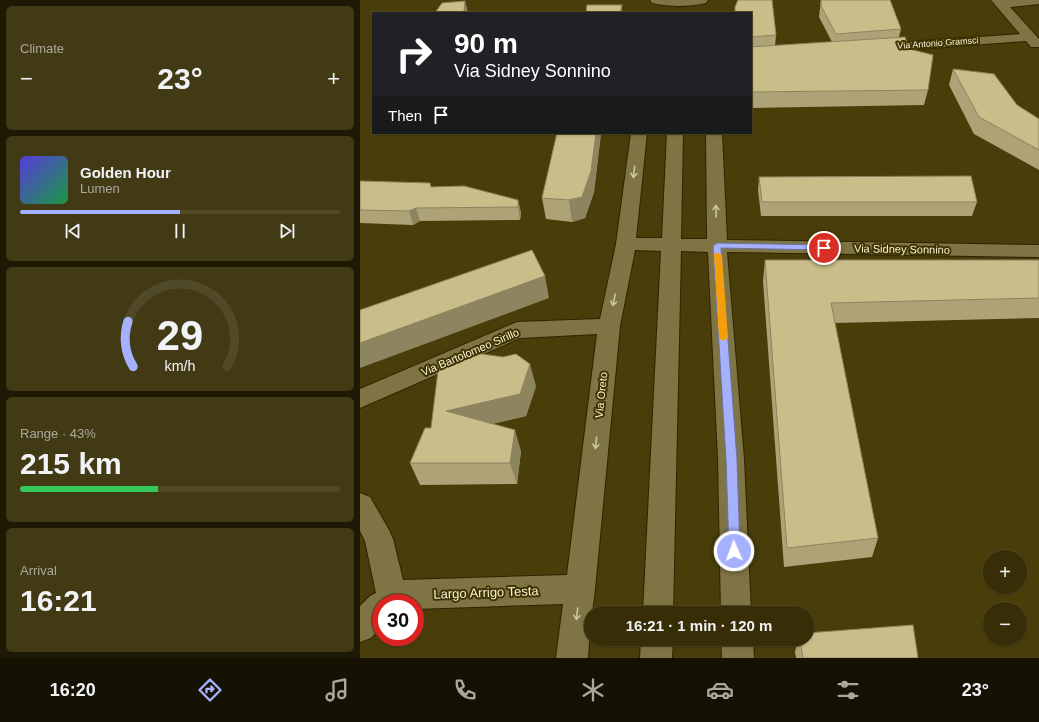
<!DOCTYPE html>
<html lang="en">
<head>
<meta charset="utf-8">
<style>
  body { margin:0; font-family:Helvetica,sans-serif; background:#423a15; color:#f1f3f6; height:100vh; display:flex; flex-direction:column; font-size:15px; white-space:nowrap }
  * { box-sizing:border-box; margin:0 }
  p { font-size:13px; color:#aaa89b }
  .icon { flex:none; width:22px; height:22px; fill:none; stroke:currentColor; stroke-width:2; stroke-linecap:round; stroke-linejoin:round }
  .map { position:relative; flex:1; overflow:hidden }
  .sheet { display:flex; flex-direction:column; gap:6px; padding:6px; background:#1e1904; width:360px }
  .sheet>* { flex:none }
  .guide { position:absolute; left:12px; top:12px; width:380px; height:122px; border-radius:0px; box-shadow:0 1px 3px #0004,0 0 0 1px #514a28; background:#202124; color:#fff; overflow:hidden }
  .buttons { position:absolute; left:623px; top:550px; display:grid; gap:8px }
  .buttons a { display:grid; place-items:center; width:44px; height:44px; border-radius:50%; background:#372e07; box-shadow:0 1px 3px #0004,0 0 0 1px #514a28; font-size:20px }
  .speed { position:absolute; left:12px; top:594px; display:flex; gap:8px; font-size:20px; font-weight:700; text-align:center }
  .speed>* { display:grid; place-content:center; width:52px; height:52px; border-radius:50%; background:#372e07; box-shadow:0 1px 3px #0004,0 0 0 1px #514a28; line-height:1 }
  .speed .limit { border:6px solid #d22; background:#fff; color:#111 }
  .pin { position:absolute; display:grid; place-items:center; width:34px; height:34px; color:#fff; margin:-17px; border:2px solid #fff; border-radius:50%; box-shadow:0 1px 4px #0007 }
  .me { position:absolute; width:44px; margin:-22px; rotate:358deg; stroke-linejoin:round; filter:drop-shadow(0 0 3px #0008) }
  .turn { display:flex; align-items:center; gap:14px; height:84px; padding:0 16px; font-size:18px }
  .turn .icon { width:52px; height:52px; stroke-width:2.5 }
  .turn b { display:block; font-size:28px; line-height:34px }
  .then { display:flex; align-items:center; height:38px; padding:0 16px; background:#0003; gap:8px; font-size:15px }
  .big { font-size:30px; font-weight:700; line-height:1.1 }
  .sheet .card { flex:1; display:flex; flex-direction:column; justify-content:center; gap:6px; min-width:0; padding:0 14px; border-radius:6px; background:#423a15 }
  .sheet .dial { align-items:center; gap:0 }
  .dial svg { height:104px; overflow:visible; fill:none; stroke:#514a28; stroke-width:7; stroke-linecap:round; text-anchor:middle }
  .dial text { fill:#f1f3f6; stroke:none }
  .song { display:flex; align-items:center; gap:12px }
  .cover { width:48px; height:48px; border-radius:6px; background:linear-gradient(135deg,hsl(250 70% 55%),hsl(140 70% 35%)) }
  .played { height:4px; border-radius:2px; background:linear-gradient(90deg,#a5b1fc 50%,#514a28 50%) }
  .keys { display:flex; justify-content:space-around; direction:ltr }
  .heat { display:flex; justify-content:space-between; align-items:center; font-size:22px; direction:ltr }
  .charge { height:6px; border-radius:3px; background:linear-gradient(90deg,#34c759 43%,#514a28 0) }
  .trip { position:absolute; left:224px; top:606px; width:230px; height:40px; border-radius:20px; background:#372e07; box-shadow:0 1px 3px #0004,0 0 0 1px #514a28; font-weight:700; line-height:40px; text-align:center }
  .menu { display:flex; height:64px; justify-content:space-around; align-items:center; background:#161203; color:#aaa89b }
  .menu .icon { width:28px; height:28px }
  .menu .on { color:#a5b1fc }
  .menu b { font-size:18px; color:#f1f3f6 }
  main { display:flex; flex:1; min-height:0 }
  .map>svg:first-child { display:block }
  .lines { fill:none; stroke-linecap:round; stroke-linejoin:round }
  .minor-casing { stroke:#2d2500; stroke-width:2 }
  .minor { fill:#7f7443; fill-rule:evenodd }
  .wall { fill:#ada376 }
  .shaded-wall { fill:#8d8460 }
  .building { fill:#c9bd89; stroke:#8d8460 }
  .oneway { stroke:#cdc5a3 }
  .route { fill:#a5b1fc; stroke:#6b73a4 }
  .slow { fill:#f59e0b }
  .labels { text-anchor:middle; stroke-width:4; stroke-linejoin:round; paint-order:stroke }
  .far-street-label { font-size:9px; fill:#f7f1d7; stroke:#3f3400 }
  .street-label { font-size:11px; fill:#f7f1d7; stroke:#3f3400 }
  .near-street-label { font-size:13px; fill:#f7f1d7; stroke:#3f3400 }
</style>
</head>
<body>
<main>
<section class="sheet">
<div class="card"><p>Climate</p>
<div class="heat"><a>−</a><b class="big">23°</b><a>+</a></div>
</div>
<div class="card">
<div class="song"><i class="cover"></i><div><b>Golden Hour</b><p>Lumen</p></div></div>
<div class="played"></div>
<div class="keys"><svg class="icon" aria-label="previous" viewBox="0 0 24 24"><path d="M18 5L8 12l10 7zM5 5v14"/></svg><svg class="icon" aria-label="pause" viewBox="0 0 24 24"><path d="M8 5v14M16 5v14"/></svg><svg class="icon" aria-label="next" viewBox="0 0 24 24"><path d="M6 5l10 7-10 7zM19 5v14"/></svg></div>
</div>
<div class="card dial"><svg viewBox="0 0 100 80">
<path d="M14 69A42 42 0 1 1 86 69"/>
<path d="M14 69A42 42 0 0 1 10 34" stroke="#a5b1fc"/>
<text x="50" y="56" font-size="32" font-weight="700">29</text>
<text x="50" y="72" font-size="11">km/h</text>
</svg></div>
<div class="card"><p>Range · 43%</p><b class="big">215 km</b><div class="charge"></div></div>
<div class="card"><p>Arrival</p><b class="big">16:21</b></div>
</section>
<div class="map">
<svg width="679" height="658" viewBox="0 0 679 658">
  <rect width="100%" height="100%" fill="#493e09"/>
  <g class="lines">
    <defs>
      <path id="minor" d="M 290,0 L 348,0 L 346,3 C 329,7 309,7 292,3 Z
        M 631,0 L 679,0 L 679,4 L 650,7 L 679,39 L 679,47 L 671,47 L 666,41 L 519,52 L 514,51 L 512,48 L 514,45 L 519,44 L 660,34 Z
        M 271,133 L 287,133 L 276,238 L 302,238 L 307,133 L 323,133 L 321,239 L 347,239 L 346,133 L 362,133 L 367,240 L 679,245 L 679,257 L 367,252 L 384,459 L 391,613 L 361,613 L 358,459 L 348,252 L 321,251 L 313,613 L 283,613 L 301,251 L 275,250 L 260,326 L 235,589 L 232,613 L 231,613 L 228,658 L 196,658 L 203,604 L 55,609 L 55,603 L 21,603 L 21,627 L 11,638 L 0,642 L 0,606 L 10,596 L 16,593 L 5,541 L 0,531 L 0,493 L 10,497 L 29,530 L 33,539 L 43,580 L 207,575 L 237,334 L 160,338 L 0,408 L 0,389 L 157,322 L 240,319 L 256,244 Z
        M 281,639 L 313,639 L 312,658 L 280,658 Z
        M 361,639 L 393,639 L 394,658 L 362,658 Z"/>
    </defs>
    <use href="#minor" class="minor-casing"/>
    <use href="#minor" class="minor"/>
  </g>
  <path class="wall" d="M 378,0 L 412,0 L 416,35 L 415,46 L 472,42 L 459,17 L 461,0 L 530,0 L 541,29 L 539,37 L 545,37 L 549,49 L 573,55 L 568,90 L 564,105 L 391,108 L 391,13 L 375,13 L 375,7 Z
    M 593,69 L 657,105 L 679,119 L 679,170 L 614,134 L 589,85 Z
    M 197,133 L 241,133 L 234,192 L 225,218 L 212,222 L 186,219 L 182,198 Z
    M 399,177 L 617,202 L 612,216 L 401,216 L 398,190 Z
    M 0,181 L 71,187 L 158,200 L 161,213 L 160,220 L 60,221 L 53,225 L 0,223 Z
    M 405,260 L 679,260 L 679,318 L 475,323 L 518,538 L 512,557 L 424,567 L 403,281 Z
    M 176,386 L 166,416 L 132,424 L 161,451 L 157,484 L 60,485 L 50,463 L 71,428 Z
    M 438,639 L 447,639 L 558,658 L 436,658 L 435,652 Z"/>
  <path class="shaded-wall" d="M 105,1 L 108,12 L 104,12 Z
    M 262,5 L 262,13 L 260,13 Z
    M 236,133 L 241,133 L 234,192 L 225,218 L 212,222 L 209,200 Z
    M 158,200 L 161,213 L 160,220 L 158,207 Z
    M 56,208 L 60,221 L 53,225 L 49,211 Z
    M 185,276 L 189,298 L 0,368 L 0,343 Z
    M 170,364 L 176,386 L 166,416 L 95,433 L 86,411 Z
    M 155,430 L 161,451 L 157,484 L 150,463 Z"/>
  <path class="building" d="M 378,0 L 412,0 L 416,35 L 391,37 L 391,13 L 376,13 L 375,11 L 375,7 Z
    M 461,0 L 530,0 L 541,29 L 476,34 L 461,6 Z
    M 105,1 L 104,12 L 110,12 L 109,13 L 75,13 L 82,3 Z
    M 227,5 L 262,5 L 260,13 L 226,13 Z
    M 545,37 L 549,49 L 573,55 L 568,90 L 391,92 L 391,47 Z
    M 593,69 L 634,74 L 657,105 L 679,119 L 679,150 L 619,117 Z
    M 197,133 L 236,133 L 231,171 L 222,197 L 209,200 L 182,198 Z
    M 611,176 L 617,202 L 402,202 L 399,177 Z
    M 0,181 L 70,183 L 71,187 L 104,186 L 158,200 L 158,207 L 56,208 L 49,211 L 0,210 Z
    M 172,250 L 185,276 L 0,343 L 0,310 Z
    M 405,260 L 679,260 L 679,298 L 471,303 L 518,538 L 427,548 Z
    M 115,353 L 143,357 L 156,354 L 170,364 L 160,394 L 86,411 L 155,430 L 150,463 L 50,463 L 65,428 L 71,428 L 79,363 L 97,361 Z
    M 553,625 L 558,658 L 443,658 L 440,639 L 447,639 L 447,633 Z"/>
  <defs><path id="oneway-shaft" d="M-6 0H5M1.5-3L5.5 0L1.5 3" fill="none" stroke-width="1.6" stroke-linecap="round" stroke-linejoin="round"/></defs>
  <g class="oneway">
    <use href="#oneway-shaft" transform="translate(274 172) rotate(96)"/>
    <use href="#oneway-shaft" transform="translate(356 211) rotate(-92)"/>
    <use href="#oneway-shaft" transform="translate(254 300) rotate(102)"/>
    <use href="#oneway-shaft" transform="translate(236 443) rotate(96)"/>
    <use href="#oneway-shaft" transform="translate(217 614) rotate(97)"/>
  </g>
  <path class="route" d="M 357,243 L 464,245 L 468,248 L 464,250 L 361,248 L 377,459 L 380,551 L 379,555 L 374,557 L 370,555 L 369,551 L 366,459 L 353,246 Z"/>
  <path class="slow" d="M 355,253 L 358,253 L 362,255 L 368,338 L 363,341 L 359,338 L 354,255 Z"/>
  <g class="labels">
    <g class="far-street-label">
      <text transform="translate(578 43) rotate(-4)" y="3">Via Antonio Gramsci</text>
    </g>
    <g class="street-label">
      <text transform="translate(542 249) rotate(1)" y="4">Via Sidney Sonnino</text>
      <text transform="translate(110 352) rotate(-23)" y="4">Via Bartolomeo Sirillo</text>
      <text transform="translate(241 395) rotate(-84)" y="4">Via Oreto</text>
    </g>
    <g class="near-street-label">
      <text transform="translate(126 592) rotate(-2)" y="5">Largo Arrigo Testa</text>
    </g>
  </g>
</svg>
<div class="buttons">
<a>+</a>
<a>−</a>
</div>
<div class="speed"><div class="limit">30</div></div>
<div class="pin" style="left:464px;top:248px;background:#d93025"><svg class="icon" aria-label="arrive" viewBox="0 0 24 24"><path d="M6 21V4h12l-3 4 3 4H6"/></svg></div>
<svg class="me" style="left:374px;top:551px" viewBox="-20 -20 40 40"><circle r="17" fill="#a5b1fc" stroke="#fff" stroke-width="3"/><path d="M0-11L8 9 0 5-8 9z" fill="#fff"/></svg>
<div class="trip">16:21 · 1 min · 120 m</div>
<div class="guide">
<div class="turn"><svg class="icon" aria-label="right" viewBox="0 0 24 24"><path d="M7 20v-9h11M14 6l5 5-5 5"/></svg><div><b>90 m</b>Via Sidney Sonnino</div></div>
<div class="then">Then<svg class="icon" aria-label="arrive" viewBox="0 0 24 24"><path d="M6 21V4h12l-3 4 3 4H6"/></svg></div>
</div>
</div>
</main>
<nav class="menu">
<b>16:20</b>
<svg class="icon on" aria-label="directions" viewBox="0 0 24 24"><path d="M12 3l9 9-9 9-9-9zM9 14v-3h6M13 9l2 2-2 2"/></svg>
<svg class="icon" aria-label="music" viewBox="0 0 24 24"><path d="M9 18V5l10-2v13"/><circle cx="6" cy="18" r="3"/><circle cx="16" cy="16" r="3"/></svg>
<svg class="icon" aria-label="phone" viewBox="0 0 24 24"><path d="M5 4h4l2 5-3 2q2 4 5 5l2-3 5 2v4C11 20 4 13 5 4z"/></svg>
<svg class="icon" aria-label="climate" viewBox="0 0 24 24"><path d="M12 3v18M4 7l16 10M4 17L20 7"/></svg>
<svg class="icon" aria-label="car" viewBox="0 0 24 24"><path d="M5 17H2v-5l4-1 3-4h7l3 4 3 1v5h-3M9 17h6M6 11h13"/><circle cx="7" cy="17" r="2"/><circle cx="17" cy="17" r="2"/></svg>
<svg class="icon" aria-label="filters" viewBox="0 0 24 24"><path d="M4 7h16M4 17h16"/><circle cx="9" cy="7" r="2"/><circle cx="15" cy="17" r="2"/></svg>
<b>23°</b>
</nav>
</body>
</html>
